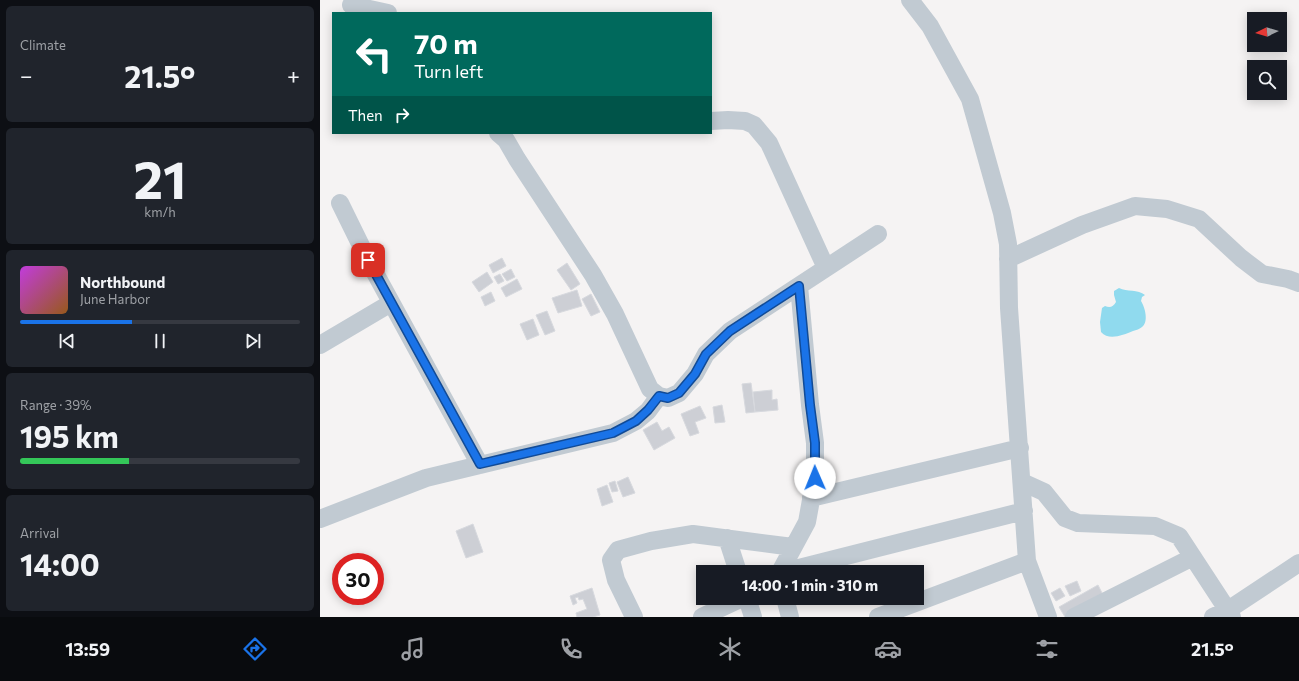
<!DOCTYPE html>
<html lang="en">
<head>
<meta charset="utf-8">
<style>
  body { margin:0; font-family:Commissioner,sans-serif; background:#20242c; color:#f1f3f6; height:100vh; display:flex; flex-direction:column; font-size:15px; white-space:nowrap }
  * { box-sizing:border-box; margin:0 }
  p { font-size:13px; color:#9ea1a6 }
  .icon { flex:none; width:22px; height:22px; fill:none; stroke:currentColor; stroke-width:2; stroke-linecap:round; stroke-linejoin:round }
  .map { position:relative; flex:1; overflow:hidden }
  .sheet { display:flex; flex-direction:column; gap:6px; padding:6px; background:#0d0f14; width:320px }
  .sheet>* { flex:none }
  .top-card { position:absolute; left:12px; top:12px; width:380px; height:122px; border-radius:0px; box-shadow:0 2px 10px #0003; background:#00695c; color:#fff; overflow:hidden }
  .needle { width:26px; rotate:265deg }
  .buttons { position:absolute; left:927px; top:12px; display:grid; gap:8px }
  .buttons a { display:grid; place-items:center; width:40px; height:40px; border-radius:0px; background:#171b24; box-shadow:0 2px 10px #0003; font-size:20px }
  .speed { position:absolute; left:12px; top:553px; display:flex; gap:8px; font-size:20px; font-weight:700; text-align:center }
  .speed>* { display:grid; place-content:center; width:52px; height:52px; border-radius:50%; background:#171b24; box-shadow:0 2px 10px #0003; line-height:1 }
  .speed .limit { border:6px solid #d22; background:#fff; color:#111 }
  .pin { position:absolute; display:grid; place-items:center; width:34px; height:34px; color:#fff; margin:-17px; border-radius:8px; box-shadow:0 2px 6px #0006 }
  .me { position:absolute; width:44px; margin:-22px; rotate:359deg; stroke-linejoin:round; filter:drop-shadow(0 0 3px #0008) }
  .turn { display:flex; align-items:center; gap:14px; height:84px; padding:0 16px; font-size:18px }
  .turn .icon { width:52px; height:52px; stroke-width:2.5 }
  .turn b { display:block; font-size:28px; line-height:34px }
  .then { display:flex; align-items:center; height:38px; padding:0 16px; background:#0003; gap:8px; font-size:15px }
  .big { font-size:30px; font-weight:700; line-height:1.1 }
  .sheet .widget { flex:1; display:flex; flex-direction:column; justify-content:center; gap:6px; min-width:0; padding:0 14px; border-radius:6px; background:#20242c }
  .sheet .dial { align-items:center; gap:0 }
  .dial b { font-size:52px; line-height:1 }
  .song { display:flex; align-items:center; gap:12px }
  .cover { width:48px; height:48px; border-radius:6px; background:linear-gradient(135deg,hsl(290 70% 55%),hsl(30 70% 35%)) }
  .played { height:4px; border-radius:2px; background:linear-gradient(90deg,#1a73e8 40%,#363941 40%) }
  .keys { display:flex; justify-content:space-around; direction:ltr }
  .heat { display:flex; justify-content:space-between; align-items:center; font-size:22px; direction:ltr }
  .charge { height:6px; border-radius:3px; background:linear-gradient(90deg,#34c759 39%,#363941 0) }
  .trip { position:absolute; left:376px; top:565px; width:228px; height:40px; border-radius:0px; background:#171b24; box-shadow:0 2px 10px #0003; font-weight:700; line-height:40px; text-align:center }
  .tabs { display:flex; height:64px; justify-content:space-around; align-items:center; background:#090b0e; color:#9ea1a6 }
  .tabs .icon { width:28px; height:28px }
  .tabs .on { color:#1a73e8 }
  .tabs b { font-size:18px; color:#f1f3f6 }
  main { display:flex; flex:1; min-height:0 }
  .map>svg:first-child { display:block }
  .water { fill:#90daee }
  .building { fill:#cdcfd5; stroke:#d7d9de }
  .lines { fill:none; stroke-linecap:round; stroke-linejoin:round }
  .minor { stroke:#c1cad2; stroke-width:18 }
  .route-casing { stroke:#114b97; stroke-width:10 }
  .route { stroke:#1a73e8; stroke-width:7 }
</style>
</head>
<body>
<main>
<section class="sheet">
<div class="widget"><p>Climate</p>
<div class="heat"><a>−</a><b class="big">21.5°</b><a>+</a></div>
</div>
<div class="widget dial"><b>21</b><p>km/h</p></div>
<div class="widget">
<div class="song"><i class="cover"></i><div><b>Northbound</b><p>June Harbor</p></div></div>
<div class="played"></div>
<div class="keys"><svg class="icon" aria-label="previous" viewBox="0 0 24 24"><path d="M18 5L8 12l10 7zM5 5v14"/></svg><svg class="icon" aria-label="pause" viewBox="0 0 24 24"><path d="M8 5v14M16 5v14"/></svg><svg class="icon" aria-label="next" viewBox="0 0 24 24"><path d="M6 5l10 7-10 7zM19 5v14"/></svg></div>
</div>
<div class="widget"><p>Range · 39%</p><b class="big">195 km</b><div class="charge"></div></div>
<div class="widget"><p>Arrival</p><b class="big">14:00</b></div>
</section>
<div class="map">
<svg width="979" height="617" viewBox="0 0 979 617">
  <rect width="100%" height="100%" fill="#f5f3f3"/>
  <path class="water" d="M 799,288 C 807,292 818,289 825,295 L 822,297 L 821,301 C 825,307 829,322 822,327 C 820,329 816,330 813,331 C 803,335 789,341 781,332 L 780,322 L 782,308 L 785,306 C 790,308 793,307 796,302 L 794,295 L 794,291 Z"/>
  <path class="building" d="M 182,258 L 186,266 L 173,273 L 169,265 Z
    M 247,263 L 260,284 L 251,290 L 237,270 Z
    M 191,269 L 195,277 L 187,281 L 182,274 Z
    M 167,272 L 173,282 L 159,292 L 152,282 Z
    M 180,274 L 184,281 L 178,284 L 174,277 Z
    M 197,279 L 202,289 L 186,297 L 181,288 Z
    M 257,290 L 262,306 L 238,313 L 232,298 Z
    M 171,292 L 175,301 L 165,306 L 161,297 Z
    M 271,294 L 280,312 L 271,316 L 262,299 Z
    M 227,311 L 235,331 L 225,335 L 216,315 Z
    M 213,319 L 219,335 L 207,340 L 200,324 Z
    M 431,383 L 435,412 L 426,413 L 422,384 Z
    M 452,390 L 452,400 L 457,399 L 458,410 L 435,412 L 433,392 Z
    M 402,405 L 405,422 L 395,423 L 393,407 Z
    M 380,406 L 386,418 L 375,422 L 379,433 L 370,436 L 361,414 Z
    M 337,422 L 342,431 L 349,427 L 355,438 L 334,450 L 323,430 Z
    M 308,477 L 315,493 L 303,497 L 297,482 Z
    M 295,481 L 298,491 L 292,492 L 289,483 Z
    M 287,485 L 293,502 L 282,506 L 277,489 Z
    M 153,524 L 163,552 L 146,558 L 136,531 Z
    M 757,581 L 761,591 L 750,596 L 745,586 Z
    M 778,585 L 783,595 L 745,617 L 739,607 Z
    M 272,588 L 280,615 L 273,617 L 257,617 L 256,613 L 267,609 L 263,599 L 259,600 L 258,597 L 255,598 L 257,603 L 253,605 L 250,596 Z
    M 740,588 L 745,596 L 736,601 L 731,593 Z"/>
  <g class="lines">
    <path class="minor" d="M 590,0 L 610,26 L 650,99 L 682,213 L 688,244 L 689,308 L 707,561 L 728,617
      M 31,5 L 68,13
      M 391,121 L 408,120 L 425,121 L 434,125 L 449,143 L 506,268
      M 178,133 L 186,140 L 197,159 L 273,275 L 295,314 L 330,389 L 339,396 L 348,398 L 359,393 L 375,374 L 386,354 L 410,331 L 558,234
      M 20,203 L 48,260 L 160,465
      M 688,259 L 762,225 L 815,206 L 847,209 L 879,219 L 921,258 L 942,274 L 968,279 L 979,283
      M 0,345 L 71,303
      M 702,482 L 724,492 L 745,518 L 758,523 L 835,526 L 859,536 L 912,617
      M 491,498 L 700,448
      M 0,519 L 106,478 L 293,433 L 316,421 L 328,411 L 339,396
      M 407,538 L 418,572
      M 460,572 L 487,522 L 495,478 L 495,443 L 490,405 L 479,286
      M 463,572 L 704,511
      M 427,598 L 433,617
      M 465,598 L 470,617
      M 314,617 L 296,580 L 291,560 L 298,550 L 331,541 L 373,534 L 473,547
      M 382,617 L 422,598
      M 558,617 L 707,561
      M 754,617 L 873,557
      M 893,617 L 908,610 L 979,563"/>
  </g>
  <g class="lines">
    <defs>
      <path id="route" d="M 48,260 L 160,464 L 293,433 L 316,421 L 328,410 L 339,396 L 348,398 L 359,393 L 375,374 L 386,354 L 410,331 L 479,286 L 490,405 L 495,443 L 495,478"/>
    </defs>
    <use href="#route" class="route-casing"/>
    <use href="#route" class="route"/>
  </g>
</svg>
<div class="buttons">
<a><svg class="needle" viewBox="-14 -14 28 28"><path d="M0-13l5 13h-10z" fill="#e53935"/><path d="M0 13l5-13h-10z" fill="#9ea1a6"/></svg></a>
<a><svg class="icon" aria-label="search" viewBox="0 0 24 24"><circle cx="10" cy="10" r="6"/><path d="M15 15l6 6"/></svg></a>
</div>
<div class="speed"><div class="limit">30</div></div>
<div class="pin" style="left:48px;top:260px;background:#d93025"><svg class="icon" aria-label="arrive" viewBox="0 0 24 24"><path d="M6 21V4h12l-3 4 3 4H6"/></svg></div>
<svg class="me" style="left:495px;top:478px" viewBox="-20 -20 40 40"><circle r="19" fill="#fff"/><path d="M0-13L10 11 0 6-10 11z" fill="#1a73e8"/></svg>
<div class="trip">14:00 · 1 min · 310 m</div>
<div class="top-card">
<div class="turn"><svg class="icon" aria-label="left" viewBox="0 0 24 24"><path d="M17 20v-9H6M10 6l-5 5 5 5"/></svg><div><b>70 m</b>Turn left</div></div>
<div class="then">Then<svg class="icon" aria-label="right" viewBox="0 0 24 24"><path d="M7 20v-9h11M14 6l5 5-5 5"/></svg></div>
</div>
</div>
</main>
<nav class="tabs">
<b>13:59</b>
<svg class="icon on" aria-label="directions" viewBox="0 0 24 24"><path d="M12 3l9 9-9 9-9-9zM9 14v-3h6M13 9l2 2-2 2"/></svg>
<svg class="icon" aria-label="music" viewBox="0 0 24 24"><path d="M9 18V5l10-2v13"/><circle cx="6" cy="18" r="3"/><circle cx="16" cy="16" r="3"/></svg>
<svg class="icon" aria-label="phone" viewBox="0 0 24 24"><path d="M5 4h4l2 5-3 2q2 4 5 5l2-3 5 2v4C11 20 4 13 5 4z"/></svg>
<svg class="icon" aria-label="climate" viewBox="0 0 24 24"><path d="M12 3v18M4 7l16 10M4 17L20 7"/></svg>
<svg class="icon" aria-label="car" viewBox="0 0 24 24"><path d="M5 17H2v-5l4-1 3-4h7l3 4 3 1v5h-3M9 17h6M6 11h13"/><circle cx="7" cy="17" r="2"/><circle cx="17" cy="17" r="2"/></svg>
<svg class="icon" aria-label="filters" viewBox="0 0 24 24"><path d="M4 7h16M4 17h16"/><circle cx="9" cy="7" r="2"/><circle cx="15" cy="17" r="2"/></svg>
<b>21.5°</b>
</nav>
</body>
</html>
